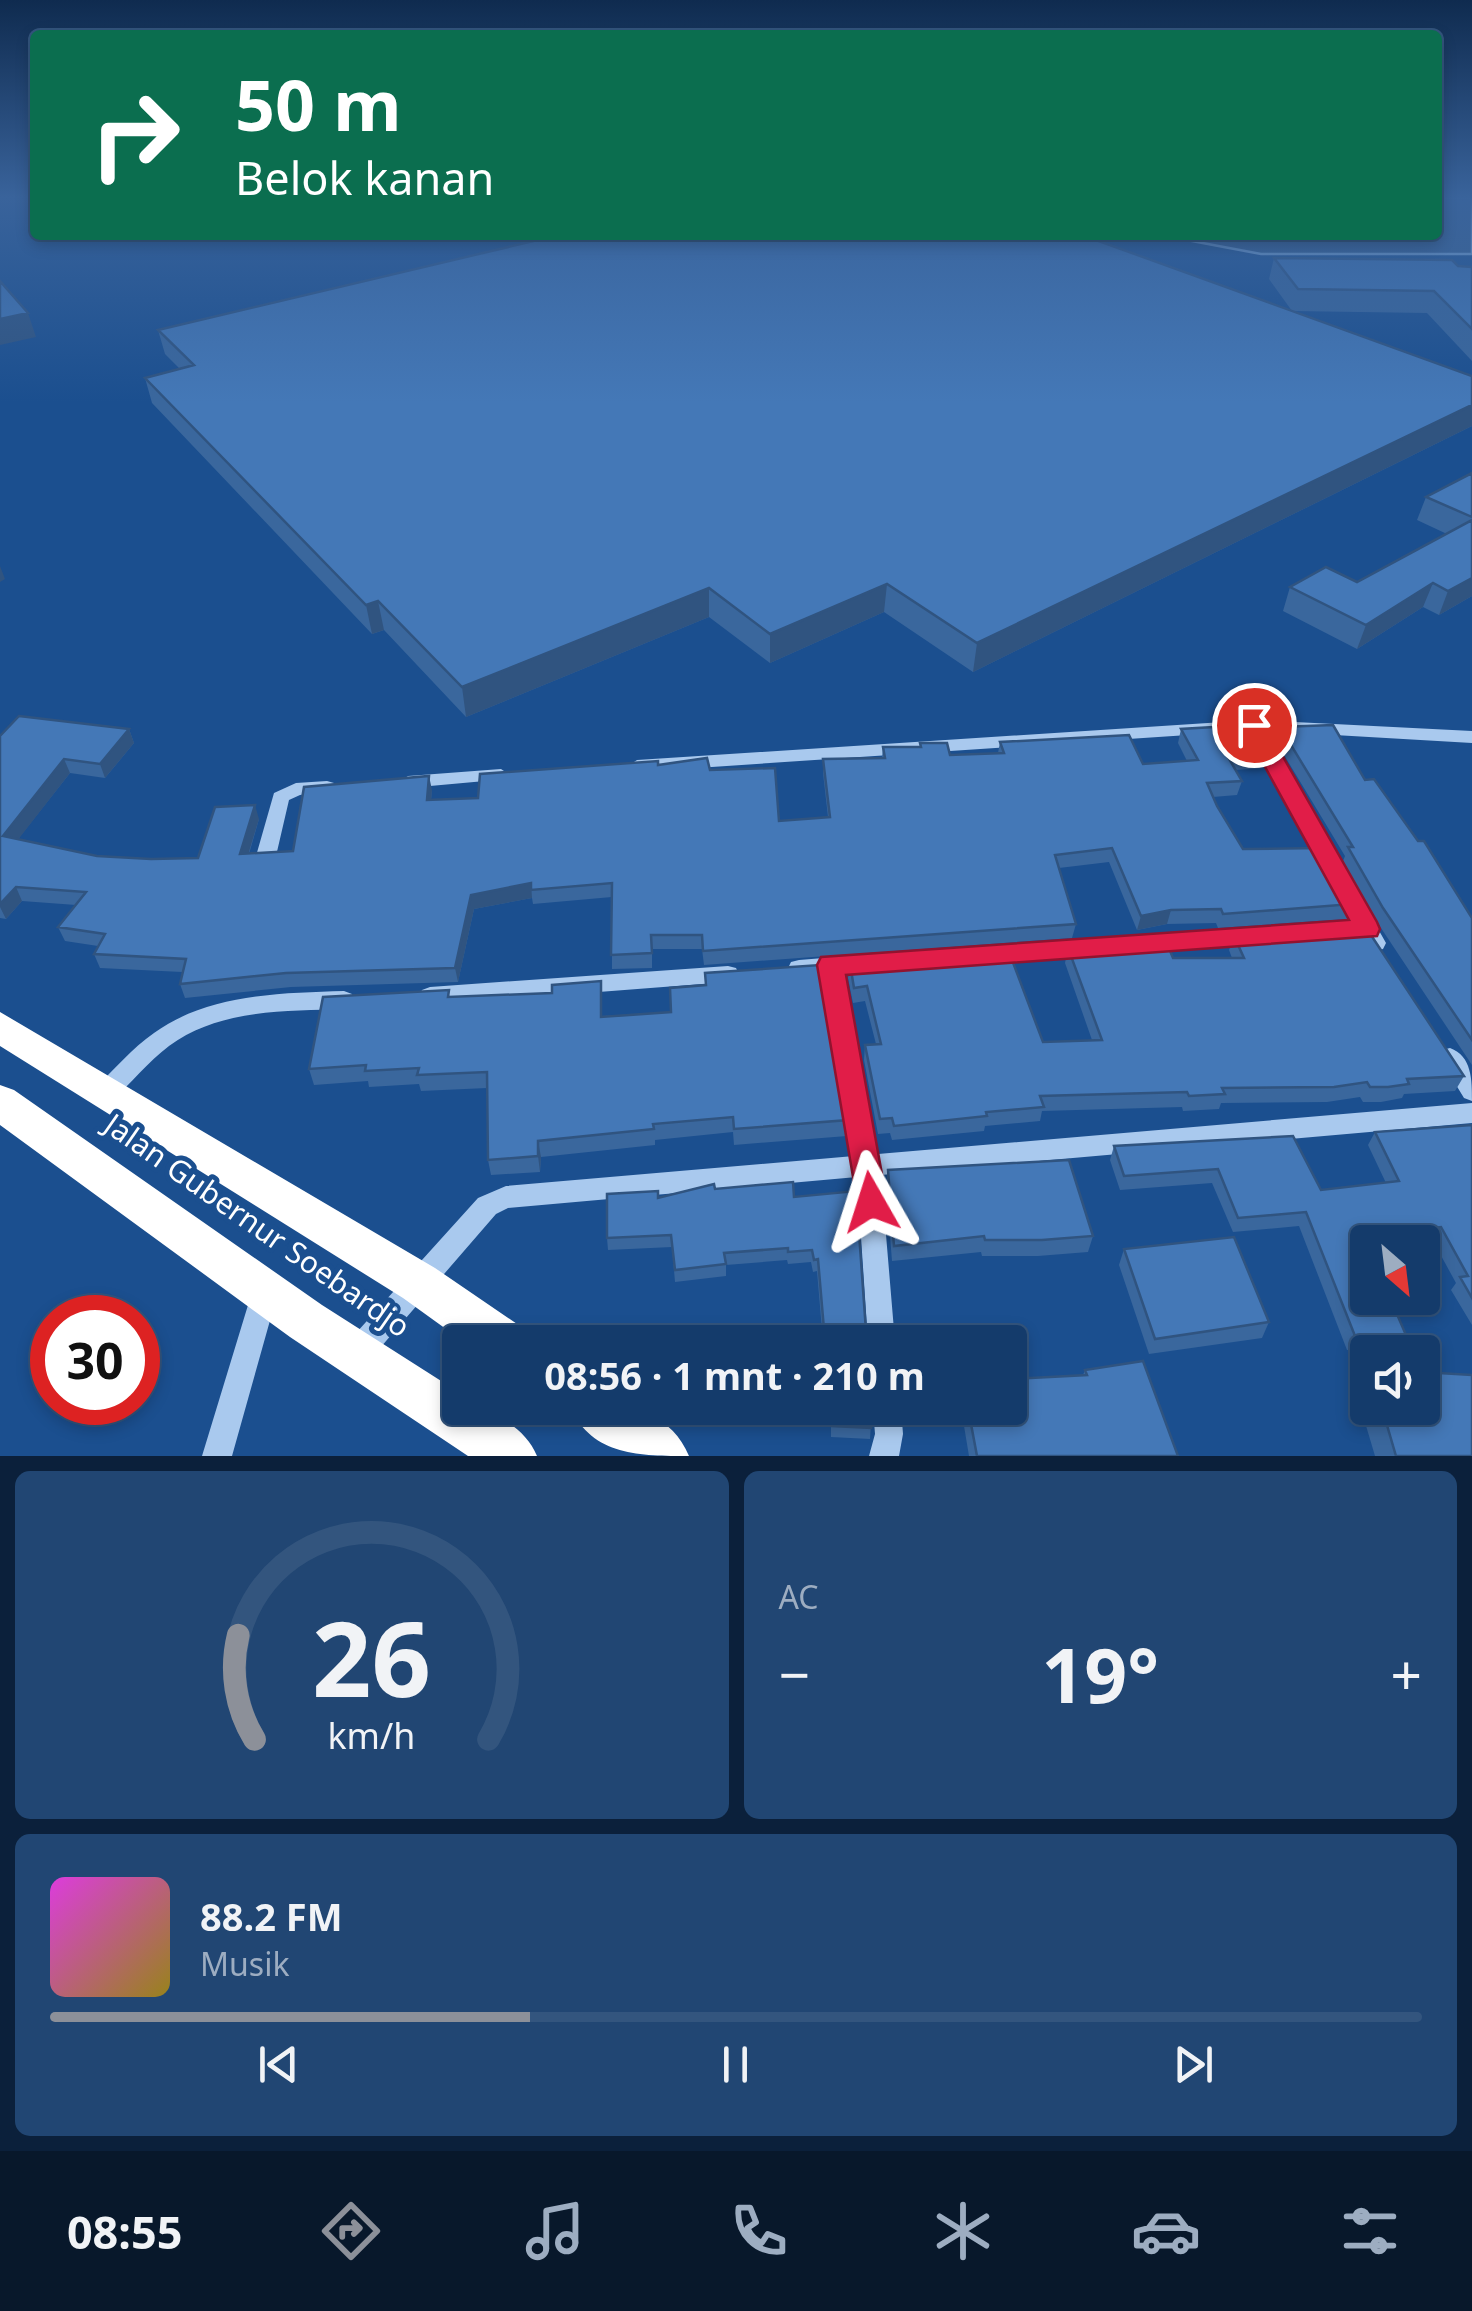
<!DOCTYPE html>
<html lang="id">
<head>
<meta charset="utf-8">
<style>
  body { margin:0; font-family:"Noto Sans",sans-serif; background:#214673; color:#f1f3f6; height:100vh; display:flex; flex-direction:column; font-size:38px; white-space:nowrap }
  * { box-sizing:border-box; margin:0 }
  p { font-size:32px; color:#9dadc1 }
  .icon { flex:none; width:55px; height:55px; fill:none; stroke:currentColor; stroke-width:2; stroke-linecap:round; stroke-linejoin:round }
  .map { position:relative; height:1456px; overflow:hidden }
  .side { display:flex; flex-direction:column; gap:15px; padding:15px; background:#0b203b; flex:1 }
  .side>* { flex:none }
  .top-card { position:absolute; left:30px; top:30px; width:1412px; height:210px; border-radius:10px; box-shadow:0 5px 15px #0003,0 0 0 2px #33557e; background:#0b6e4f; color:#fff; overflow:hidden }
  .needle { width:65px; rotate:152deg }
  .tools { position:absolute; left:1350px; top:1225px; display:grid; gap:20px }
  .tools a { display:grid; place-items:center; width:90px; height:90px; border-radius:10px; background:#143b6b; box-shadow:0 5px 15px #0003,0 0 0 2px #33557e; font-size:50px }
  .speed { position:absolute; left:30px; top:1295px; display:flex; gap:20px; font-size:50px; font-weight:700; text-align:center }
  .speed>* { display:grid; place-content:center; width:130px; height:130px; border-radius:50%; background:#143b6b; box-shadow:0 5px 15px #0003,0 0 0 2px #33557e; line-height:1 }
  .speed .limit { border:15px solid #d22; background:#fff; color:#111 }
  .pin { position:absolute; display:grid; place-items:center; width:85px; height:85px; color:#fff; margin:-42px; border:5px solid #fff; border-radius:50%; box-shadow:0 2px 10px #0007 }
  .me { position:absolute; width:110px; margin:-55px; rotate:354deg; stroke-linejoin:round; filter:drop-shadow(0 0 8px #0008) }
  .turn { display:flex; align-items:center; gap:35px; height:210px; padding:0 40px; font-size:45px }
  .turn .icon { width:130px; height:130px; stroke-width:2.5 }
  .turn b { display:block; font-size:70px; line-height:85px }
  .big { font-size:75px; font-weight:700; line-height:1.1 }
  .side .tile { flex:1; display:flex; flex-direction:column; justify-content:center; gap:15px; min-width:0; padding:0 35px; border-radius:15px; background:#214673 }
  .side .dial { align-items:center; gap:0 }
  .dial svg { height:260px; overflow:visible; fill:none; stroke:#33557e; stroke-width:7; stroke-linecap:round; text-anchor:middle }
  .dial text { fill:#f1f3f6; stroke:none }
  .song { display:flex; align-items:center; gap:30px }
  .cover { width:120px; height:120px; border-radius:15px; background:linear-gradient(135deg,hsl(300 70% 55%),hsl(50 70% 35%)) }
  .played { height:10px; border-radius:5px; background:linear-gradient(90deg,#8c9099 35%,#33557e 35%) }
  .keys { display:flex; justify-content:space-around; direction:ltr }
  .heat { display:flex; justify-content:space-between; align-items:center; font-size:55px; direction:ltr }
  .side .tiles { flex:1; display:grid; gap:15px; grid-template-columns:1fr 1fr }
  .tile:last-child { grid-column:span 2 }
  .trip { position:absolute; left:442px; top:1325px; width:585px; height:100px; border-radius:10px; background:#143b6b; box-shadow:0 5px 15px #0003,0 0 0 2px #33557e; font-weight:700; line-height:100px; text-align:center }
  .dock { display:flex; height:160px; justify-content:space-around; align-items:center; background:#08182b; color:#9dadc1 }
  .dock .icon { width:70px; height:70px }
  .dock .selected { color:#8c9099 }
  .dock b { font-size:45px; color:#f1f3f6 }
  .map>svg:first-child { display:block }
  .water { fill:#3c6290; stroke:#9cc4f0; stroke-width:2.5 }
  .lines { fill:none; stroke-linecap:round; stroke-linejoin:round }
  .minor { fill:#a9c9ee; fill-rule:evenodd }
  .highway { fill:#fff; fill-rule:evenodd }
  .wall { fill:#3a679d }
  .shaded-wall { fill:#305480 }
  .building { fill:#4478b7; stroke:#305480; stroke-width:2.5 }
  .route { fill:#e11d48; stroke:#92132f; stroke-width:2.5 }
  .labels { text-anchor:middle; stroke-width:10; stroke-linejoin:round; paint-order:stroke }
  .near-street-label { font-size:30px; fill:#fff; stroke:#1b4f8f }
</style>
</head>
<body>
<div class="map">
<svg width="1472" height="1456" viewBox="0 0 1472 1456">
  <rect width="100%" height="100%" fill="#1b4f8f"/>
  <path class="water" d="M 1438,198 L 1472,198 L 1472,254 L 1261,254 L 1160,235 L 1438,235 Z"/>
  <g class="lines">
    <path class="minor" d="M 1254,720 L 1472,731 L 1472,743 L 1266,731 L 1386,943 L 1383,949 L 1376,951 L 1369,949 L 1248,731 L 637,772 L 628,766 L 637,760 Z
      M 501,769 L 510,775 L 507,779 L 408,788 L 399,782 L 408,776 Z
      M 327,781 L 334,783 L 336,787 L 334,791 L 300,795 L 289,800 L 276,856 L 273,861 L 259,861 L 256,856 L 274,793 L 296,783 Z
      M 1257,928 L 1264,930 L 1267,936 L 1264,942 L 1257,944 L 1143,952 L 1136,950 L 1133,944 L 1136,938 L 1143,936 Z
      M 1092,939 L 1099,941 L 1103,947 L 1099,953 L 1092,955 L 988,962 L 981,960 L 977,954 L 981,948 L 988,946 Z
      M 873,954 L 881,956 L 884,962 L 881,968 L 843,973 L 878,1154 L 1472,1103 L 1472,1123 L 881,1175 L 895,1342 L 868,1342 L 857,1177 L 508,1208 L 496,1214 L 367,1363 L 357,1367 L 347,1363 L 343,1353 L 347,1343 L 478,1198 L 506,1186 L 854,1156 L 822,974 L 799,976 L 791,974 L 788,968 L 791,962 L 799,960 Z
      M 728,966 L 736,968 L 739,974 L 736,980 L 728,982 L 430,1005 L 422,1002 L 419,996 L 422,990 L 430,987 Z
      M 344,991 L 352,994 L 355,1000 L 352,1006 L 344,1009 C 285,1011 219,1009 169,1046 C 148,1062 131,1083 112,1101 L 104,1104 L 96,1101 L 92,1094 L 96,1087 C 115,1069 132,1048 154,1033 C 208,994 280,993 344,991 Z
      M 1450,1048 C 1472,1056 1472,1080 1472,1101 L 1464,1098 L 1439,1057 L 1442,1050 Z
      M 265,1279 L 274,1283 L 278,1292 L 232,1456 L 202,1456 L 252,1292 L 256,1283 Z
      M 873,1408 L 901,1408 L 903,1434 L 899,1456 L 869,1456 L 875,1434 Z"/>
    <path class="highway" d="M 0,1012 L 435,1268 L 520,1326 L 526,1342 L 464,1342 L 403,1298 L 0,1046 Z
      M 0,1085 L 14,1090 L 322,1305 L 460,1393 L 460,1408 C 491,1408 525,1427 537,1456 L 468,1456 L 290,1337 L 0,1125 Z
      M 571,1408 C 617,1405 668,1405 689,1456 C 641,1456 592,1456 571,1408 Z"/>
  </g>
  <path class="wall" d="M 1274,258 L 1472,267 L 1472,361 L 1427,313 L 1292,311 L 1472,376 L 1472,426 L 973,672 L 884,612 L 770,663 L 709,617 L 466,717 L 384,630 L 372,634 L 152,403 L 145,378 L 180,369 L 165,354 L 158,330 L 1292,311 L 1269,279 Z
    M 1472,473 L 1472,596 L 1439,615 L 1423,607 L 1357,649 L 1283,611 L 1290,587 L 1357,582 L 1447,534 L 1417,520 L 1426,497 Z
    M 1280,727 L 1365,780 L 1472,918 L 1472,1065 L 1377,922 L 1343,861 L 1345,856 L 1275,740 Z
    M 129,729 L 134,743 L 105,778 L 70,773 L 18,839 L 97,856 L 151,859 L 198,858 L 259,819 L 249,854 L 293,851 L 432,790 L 431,800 L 478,798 L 658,765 L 710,770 L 779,821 L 828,817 L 823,773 L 823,759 L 882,758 L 883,747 L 920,747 L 920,743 L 950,755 L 998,753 L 1000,742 L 1143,764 L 1187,761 L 1178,743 L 1181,729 L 1268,754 L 1264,768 L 1235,770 L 1242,781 L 1237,795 L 1213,797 L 1217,806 L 1243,849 L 1353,904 L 1347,919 L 1218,928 L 1216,923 L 1167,924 L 1137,930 L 1109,862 L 1059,868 L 1076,924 L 1072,938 L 704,965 L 702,949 L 652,949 L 652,968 L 612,969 L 612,897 L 533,904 L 532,898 L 474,909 L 458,982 L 291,987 L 185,998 L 180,984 L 182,972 L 100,968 L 94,954 L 98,946 L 65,941 L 58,927 L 76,905 L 22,901 L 6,919 L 0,918 L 0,736 Z
    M 1234,936 L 1464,1076 L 1455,1091 L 1404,1094 L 1402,1098 L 1381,1102 L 1363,1102 L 1360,1097 L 1327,1102 L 1221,1103 L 1219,1109 L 1183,1111 L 1182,1107 L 1042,1111 L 1040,1121 L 985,1126 L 984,1131 L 892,1140 L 890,1133 L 878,1134 L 864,1060 L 865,1045 L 876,1044 L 865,1001 L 853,1003 L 848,978 L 850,964 L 1043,1042 L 1092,1040 L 1065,963 L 1068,948 L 1173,958 L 1232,958 L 1229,950 Z
    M 705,973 L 848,1120 L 847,1136 L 734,1145 L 733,1132 L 655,1140 L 655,1145 L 541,1157 L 540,1172 L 491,1175 L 488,1160 L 487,1088 L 421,1091 L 419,1084 L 369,1087 L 368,1081 L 314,1085 L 309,1069 L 450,996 L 602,997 L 602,1016 L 671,1012 L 706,985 Z
    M 1472,1125 L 1472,1325 L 1451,1290 L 1456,1283 L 1433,1241 L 1368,1242 L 1406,1335 L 1397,1348 L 1347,1350 L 1299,1226 L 1233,1232 L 1212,1183 L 1120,1190 L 1110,1160 L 1114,1146 L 1321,1190 L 1386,1183 L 1368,1145 L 1375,1132 Z
    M 888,1170 L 1093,1236 L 1088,1252 L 1038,1256 L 982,1256 L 981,1252 L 892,1261 L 886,1186 Z
    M 715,1189 L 794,1197 L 866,1331 L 876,1342 L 823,1342 L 817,1271 L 813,1272 L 811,1262 L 788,1264 L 787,1260 L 726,1265 L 726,1276 L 675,1282 L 672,1247 L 608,1250 L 607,1238 L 658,1198 Z
    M 1124,1249 L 1269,1322 L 1262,1338 L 1149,1354 L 1119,1265 Z
    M 1085,1370 L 1178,1456 L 969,1456 L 961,1408 L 1010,1408 L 1083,1375 Z
    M 1368,1374 L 1368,1408 L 1422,1408 L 1472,1456 L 1375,1456 L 1356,1392 Z
    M 831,1408 L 872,1408 L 870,1439 L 831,1437 Z"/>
  <path class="shaded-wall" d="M 28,313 L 36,337 L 0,345 L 0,319 Z
    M 1472,405 L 1472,426 L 973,672 L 977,643 Z
    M 0,566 L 5,579 L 0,582 Z
    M 1472,578 L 1472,596 L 1439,615 L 1448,591 Z
    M 1433,583 L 1423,607 L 1357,649 L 1366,625 Z
    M 887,584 L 884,612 L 770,663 L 770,634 Z
    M 709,588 L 709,617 L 466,717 L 462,687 Z
    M 378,601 L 384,630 L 372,634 L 366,605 Z
    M 129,729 L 134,743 L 105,778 L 100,764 Z
    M 64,759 L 70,773 L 10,850 L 3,836 Z
    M 429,776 L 432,790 L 430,814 L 427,800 Z
    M 255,805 L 259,819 L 244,868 L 240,854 Z
    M 531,883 L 532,898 L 474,909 L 458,982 L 455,968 L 471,895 Z
    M 16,887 L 22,901 L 6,919 L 0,907 L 0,904 Z
    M 1171,910 L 1167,924 L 1137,930 L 1141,916 Z
    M 538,1141 L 541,1157 L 540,1172 L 538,1156 Z"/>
  <path class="building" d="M 559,235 L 1082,235 L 1472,376 L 1472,405 L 977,643 L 887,584 L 770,634 L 709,588 L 462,687 L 378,601 L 366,605 L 145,378 L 194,365 L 158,330 Z
    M 1274,258 L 1452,260 L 1458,266 L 1472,267 L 1472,329 L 1434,291 L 1298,289 Z
    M 0,281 L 28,313 L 0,319 Z
    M 1472,473 L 1472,517 L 1426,497 Z
    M 1472,520 L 1472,578 L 1448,591 L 1433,583 L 1366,625 L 1290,587 L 1326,567 L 1357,582 Z
    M 19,716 L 129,729 L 100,764 L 64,759 L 3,836 L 97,856 L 151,859 L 198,858 L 215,807 L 255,805 L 240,854 L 293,851 L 304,787 L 429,776 L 427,800 L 478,798 L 480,774 L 658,761 L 658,765 L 707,758 L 710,770 L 775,768 L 779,821 L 830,817 L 823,759 L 885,758 L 883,747 L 921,747 L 920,743 L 947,743 L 950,755 L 1004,753 L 1000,742 L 1129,735 L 1143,764 L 1198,760 L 1181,729 L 1248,725 L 1268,754 L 1228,757 L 1242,781 L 1207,783 L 1217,806 L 1243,849 L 1321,848 L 1353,904 L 1223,914 L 1221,909 L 1171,910 L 1141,916 L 1112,848 L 1055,855 L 1076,924 L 703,951 L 702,935 L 651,935 L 652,953 L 611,955 L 612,883 L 531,890 L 531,883 L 471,895 L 455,968 L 286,973 L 180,984 L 186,959 L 94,954 L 105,934 L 58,927 L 86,892 L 16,887 L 0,904 L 0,736 Z
    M 1333,725 L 1365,780 L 1374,779 L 1418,841 L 1424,841 L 1472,918 L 1472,1040 L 1383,908 L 1348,847 L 1353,847 L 1280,727 Z
    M 1365,926 L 1464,1076 L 1407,1079 L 1409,1084 L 1388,1087 L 1370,1087 L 1367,1082 L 1334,1087 L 1222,1088 L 1225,1094 L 1189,1096 L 1187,1092 L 1040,1096 L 1044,1107 L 986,1112 L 987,1116 L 894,1126 L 892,1118 L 880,1119 L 865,1045 L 881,1044 L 867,986 L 854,988 L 850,964 L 1009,952 L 1043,1042 L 1102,1040 L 1068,948 L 1166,941 L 1173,958 L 1244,958 L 1234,936 Z
    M 820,965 L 848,1120 L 734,1129 L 733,1117 L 653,1124 L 654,1129 L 538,1141 L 538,1156 L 488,1160 L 487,1072 L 417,1075 L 419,1068 L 365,1071 L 366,1065 L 309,1069 L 323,997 L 449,990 L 448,997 L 552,993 L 552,985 L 601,981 L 601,1017 L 671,1012 L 670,988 L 706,985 L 705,973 Z
    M 1472,1125 L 1472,1298 L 1460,1277 L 1468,1276 L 1441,1227 L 1365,1236 L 1368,1243 L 1368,1298 L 1390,1298 L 1406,1335 L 1355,1336 L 1306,1212 L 1238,1218 L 1218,1169 L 1124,1176 L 1114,1146 L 1293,1136 L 1321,1190 L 1399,1181 L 1375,1132 Z
    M 1069,1160 L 1093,1236 L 1042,1240 L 985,1240 L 984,1236 L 894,1246 L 888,1170 Z
    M 793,1182 L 794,1197 L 856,1191 L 866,1331 L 876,1334 L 876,1342 L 825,1341 L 818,1259 L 814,1260 L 812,1250 L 788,1252 L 788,1248 L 724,1253 L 726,1264 L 675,1270 L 671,1235 L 607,1238 L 607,1194 L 658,1191 L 658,1198 L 714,1184 L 715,1189 Z
    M 1234,1237 L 1269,1322 L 1155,1339 L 1124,1249 Z
    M 1143,1361 L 1178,1456 L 977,1456 L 968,1408 L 1010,1408 L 1010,1379 L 1087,1375 L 1085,1370 Z
    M 1422,1372 L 1472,1375 L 1472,1456 L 1396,1456 L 1382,1408 L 1422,1408 Z
    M 832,1408 L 872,1408 L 871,1428 L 832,1426 Z"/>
  <linearGradient id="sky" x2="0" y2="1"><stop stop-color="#0f2b4f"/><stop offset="0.49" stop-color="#39639b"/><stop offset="1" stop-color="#39639b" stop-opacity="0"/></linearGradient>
  <rect width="1472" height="402" fill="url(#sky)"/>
  <path class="route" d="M 1254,718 L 1265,725 L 1377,922 L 1380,929 L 1377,936 L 846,975 L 887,1202 L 882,1212 L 871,1216 L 859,1212 L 817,965 L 821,957 L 1349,920 L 1242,725 Z"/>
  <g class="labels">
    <g class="near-street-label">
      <text transform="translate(257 1226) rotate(35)" y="10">Jalan Gubernur Soebardjo</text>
    </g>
  </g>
</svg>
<div class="tools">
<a><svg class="needle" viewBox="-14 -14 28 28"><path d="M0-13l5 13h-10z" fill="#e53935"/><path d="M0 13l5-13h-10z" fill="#9dadc1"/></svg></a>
<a><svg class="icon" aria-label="sound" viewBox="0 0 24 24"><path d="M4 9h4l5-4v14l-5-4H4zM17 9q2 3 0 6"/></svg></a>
</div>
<div class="speed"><div class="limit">30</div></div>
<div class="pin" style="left:1254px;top:725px;background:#d93025"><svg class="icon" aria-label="arrive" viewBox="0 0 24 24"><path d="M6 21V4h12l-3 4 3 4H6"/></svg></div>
<svg class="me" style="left:871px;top:1202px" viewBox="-20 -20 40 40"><path d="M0-17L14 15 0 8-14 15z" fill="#e11d48" stroke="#fff" stroke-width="4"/></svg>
<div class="trip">08:56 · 1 mnt · 210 m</div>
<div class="top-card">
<div class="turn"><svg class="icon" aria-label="right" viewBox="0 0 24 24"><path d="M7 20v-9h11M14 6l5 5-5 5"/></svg><div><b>50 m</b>Belok kanan</div></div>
</div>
</div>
<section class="side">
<div class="tiles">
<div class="tile dial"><svg viewBox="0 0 100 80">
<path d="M14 69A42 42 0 1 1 86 69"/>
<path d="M14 69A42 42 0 0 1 9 37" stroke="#8c9099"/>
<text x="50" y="56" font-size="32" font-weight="700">26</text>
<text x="50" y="72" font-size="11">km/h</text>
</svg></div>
<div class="tile"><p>AC</p>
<div class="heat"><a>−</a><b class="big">19°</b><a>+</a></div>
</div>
<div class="tile">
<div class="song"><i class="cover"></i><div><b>88.2 FM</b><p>Musik</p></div></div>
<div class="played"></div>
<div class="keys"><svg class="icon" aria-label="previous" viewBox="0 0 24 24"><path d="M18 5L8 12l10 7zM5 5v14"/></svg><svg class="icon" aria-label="pause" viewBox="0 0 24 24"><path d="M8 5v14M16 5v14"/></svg><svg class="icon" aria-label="next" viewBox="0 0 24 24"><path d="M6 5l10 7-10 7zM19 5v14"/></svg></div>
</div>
</div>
</section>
<nav class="dock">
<b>08:55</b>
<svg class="icon selected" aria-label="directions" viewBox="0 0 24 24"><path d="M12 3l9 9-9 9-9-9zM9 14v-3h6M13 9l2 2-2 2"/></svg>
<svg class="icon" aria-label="music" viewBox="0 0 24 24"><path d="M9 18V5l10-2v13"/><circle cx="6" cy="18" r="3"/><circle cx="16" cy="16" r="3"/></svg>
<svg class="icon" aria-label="phone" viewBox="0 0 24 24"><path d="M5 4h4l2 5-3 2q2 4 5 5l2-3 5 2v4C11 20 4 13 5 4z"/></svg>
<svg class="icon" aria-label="climate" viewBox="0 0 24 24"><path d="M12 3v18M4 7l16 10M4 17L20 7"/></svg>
<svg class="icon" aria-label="car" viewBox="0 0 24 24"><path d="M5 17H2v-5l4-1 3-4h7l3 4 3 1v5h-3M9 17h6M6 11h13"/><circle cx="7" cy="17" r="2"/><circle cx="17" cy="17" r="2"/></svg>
<svg class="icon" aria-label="filters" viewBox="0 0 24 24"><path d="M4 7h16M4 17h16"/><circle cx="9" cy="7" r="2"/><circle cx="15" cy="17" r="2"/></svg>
</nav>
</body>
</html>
